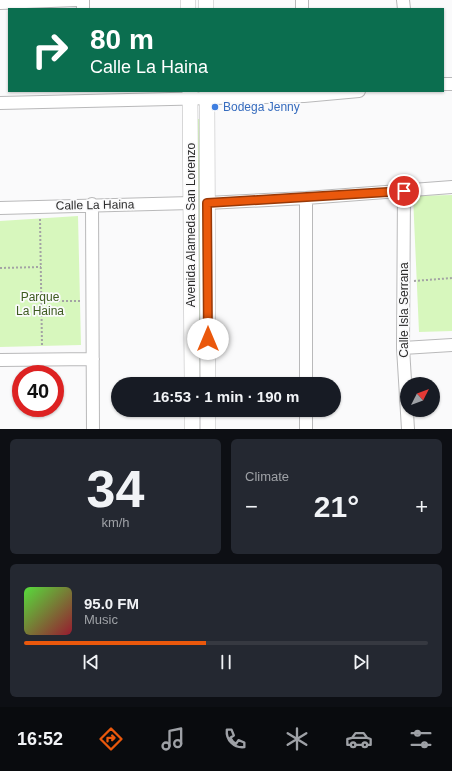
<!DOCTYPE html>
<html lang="en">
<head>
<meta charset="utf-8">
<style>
  body { margin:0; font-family:Arial,sans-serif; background:#242831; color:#f1f3f6; height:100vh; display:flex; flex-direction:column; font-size:15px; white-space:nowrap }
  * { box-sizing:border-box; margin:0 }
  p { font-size:13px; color:#9ea1a6 }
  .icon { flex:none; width:22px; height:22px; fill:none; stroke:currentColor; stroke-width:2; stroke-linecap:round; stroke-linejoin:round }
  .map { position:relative; height:429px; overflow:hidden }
  .sheet { display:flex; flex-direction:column; gap:10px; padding:10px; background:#0d0f14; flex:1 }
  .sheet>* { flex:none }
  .hud { position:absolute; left:8px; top:8px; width:436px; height:84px; border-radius:0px; box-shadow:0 1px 3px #0004; background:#0b6e4f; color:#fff; overflow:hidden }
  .needle { width:26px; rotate:48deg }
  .controls { position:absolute; left:400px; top:377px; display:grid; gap:8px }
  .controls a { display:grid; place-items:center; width:40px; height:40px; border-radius:50%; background:#171b24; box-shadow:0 1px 3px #0004; font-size:20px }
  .speed { position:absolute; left:12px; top:365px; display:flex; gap:8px; font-size:20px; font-weight:700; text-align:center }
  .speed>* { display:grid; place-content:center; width:52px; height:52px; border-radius:50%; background:#171b24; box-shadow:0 1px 3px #0004; line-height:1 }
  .speed .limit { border:6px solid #d22; background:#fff; color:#111 }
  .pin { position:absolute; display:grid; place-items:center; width:34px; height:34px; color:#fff; margin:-17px; border:2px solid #fff; border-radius:50%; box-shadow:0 1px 4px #0007 }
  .me { position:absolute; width:44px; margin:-22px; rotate:0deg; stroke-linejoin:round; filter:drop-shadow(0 0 3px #0008) }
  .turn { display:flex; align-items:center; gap:14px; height:84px; padding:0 16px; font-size:18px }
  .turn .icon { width:52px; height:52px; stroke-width:2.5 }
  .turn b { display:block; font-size:28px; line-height:34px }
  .big { font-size:30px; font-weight:700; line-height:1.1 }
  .sheet .tile { flex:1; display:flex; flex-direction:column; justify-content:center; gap:6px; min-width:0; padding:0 14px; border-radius:6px; background:#242831 }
  .sheet .dial { align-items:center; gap:0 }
  .dial b { font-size:52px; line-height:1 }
  .song { display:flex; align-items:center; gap:12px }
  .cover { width:48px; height:48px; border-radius:6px; background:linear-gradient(135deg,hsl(110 70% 55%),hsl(350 70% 35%)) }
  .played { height:4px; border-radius:2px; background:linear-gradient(90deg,#ea580c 45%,#363941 45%) }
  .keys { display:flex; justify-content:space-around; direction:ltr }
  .heat { display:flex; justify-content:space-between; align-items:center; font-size:22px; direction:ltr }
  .sheet .tiles { flex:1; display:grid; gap:10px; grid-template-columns:1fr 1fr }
  .tile:last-child { grid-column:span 2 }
  .trip { position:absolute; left:111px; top:377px; width:230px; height:40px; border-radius:20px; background:#171b24; box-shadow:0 1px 3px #0004; font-weight:700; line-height:40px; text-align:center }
  .tabs { display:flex; height:64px; justify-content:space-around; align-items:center; background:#090b0e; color:#9ea1a6 }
  .tabs .icon { width:28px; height:28px }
  .tabs .on { color:#ea580c }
  .tabs b { font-size:18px; color:#f1f3f6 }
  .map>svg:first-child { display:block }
  .green { fill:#d7f7bd }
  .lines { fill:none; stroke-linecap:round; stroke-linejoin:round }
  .minor-casing { stroke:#b9b9ba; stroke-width:14 }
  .tertiary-casing { stroke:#b9b9ba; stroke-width:16 }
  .path { stroke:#a3a3a4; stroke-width:2; stroke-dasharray:2 2; stroke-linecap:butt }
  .minor { stroke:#fff; stroke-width:12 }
  .tertiary { stroke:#fff; stroke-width:15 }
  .route-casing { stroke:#983908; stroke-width:10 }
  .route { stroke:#ea580c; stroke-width:7 }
  .shop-dot { fill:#3f7fe0; stroke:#fafafb; stroke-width:1.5 }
  .labels { text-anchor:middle; stroke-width:3.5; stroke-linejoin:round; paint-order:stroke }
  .shop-label { font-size:12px; fill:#366cbe; stroke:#fafafb; text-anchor:start }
  .street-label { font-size:12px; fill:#2b2b2b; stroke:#fafafb }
  .park-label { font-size:12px; fill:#3e5b20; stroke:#fafafb }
</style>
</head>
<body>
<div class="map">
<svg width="452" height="429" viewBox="0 0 452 429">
  <rect width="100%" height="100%" fill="#fafafb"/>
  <path class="green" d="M 195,119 L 203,119 L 204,384 L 196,384 Z
    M 452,195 L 452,331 L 419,332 L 413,196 Z
    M 78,216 L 81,345 L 0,347 L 0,221 Z"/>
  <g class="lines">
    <defs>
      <path id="minor" d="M 83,0 L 83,9
        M 302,0 L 302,9
        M 403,0 L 404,9
        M 0,3 L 76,0
        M 443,84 L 452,84
        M 0,103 L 304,96 L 359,91
        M 404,191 L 403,348 L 408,429
        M 306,198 L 306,384
        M 207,203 L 306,198 L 452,187
        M 92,204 L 93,429
        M 0,208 L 191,203
        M 403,348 L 452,345
        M 0,360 L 93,359
        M 306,429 L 306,410"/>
      <path id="tertiary" d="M 188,0 L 188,9
        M 206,0 L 206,9
        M 190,91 L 192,384
        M 207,91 L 208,384
        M 192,410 L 192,429
        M 208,410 L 208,429"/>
    </defs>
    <use href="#minor" class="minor-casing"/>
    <use href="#tertiary" class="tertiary-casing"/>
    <path class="path" d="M 40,219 L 42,346
      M 0,268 L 41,267
      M 414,281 L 452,278
      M 42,301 L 80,301"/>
    <use href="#minor" class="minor"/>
    <use href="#tertiary" class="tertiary"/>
  </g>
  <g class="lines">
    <defs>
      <path id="route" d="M 208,339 L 207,203 L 404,191"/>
    </defs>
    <use href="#route" class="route-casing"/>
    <use href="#route" class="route"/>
  </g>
  <circle class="shop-dot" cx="215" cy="107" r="4"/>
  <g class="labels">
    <g class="shop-label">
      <text x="223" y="111">Bodega Jenny</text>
    </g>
    <g class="street-label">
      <text transform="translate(95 205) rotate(-1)" y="4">Calle La Haina</text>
      <text transform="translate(191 225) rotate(-90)" y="4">Avenida Alameda San Lorenzo</text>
      <text transform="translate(404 310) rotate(-90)" y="4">Calle Isla Serrana</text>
    </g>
    <g class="park-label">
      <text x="40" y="301">Parque<tspan x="40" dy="14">La Haina</tspan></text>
    </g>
  </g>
</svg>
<div class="controls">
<a><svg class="needle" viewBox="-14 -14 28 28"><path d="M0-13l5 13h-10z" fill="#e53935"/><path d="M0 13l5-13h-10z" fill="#9ea1a6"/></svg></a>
</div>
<div class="speed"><div class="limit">40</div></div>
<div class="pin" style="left:404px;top:191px;background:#d93025"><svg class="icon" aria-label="arrive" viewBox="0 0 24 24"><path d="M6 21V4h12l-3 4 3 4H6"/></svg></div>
<svg class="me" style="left:208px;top:339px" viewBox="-20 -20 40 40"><circle r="19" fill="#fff"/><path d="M0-13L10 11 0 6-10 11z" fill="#ea580c"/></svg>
<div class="trip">16:53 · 1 min · 190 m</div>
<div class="hud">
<div class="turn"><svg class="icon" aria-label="right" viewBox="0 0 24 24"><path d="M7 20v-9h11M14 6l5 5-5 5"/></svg><div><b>80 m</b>Calle La Haina</div></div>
</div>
</div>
<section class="sheet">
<div class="tiles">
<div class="tile dial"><b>34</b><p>km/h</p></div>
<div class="tile"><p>Climate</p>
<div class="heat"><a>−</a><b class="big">21°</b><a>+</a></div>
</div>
<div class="tile">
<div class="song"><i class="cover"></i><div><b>95.0 FM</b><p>Music</p></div></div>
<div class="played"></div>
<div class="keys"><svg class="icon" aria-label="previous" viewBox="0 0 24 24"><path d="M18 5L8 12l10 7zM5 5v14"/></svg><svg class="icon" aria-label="pause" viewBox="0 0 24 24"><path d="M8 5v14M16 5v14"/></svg><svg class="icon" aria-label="next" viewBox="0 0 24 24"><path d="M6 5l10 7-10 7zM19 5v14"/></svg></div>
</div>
</div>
</section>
<nav class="tabs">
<b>16:52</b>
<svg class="icon on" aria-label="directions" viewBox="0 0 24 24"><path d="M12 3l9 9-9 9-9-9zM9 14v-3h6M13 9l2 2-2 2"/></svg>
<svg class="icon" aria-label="music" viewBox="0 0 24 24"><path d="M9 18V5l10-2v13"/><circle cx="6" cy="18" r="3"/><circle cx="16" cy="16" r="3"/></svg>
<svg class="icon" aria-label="phone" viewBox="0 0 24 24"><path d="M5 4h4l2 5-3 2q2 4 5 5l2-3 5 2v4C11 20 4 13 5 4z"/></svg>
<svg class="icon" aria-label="climate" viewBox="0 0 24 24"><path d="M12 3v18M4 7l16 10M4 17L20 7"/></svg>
<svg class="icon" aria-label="car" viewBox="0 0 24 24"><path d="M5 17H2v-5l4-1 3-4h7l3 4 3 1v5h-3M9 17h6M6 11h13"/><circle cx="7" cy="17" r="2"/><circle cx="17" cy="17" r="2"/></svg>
<svg class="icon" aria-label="filters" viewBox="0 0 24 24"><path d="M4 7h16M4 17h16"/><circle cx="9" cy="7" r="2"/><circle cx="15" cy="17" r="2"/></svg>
</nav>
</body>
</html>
